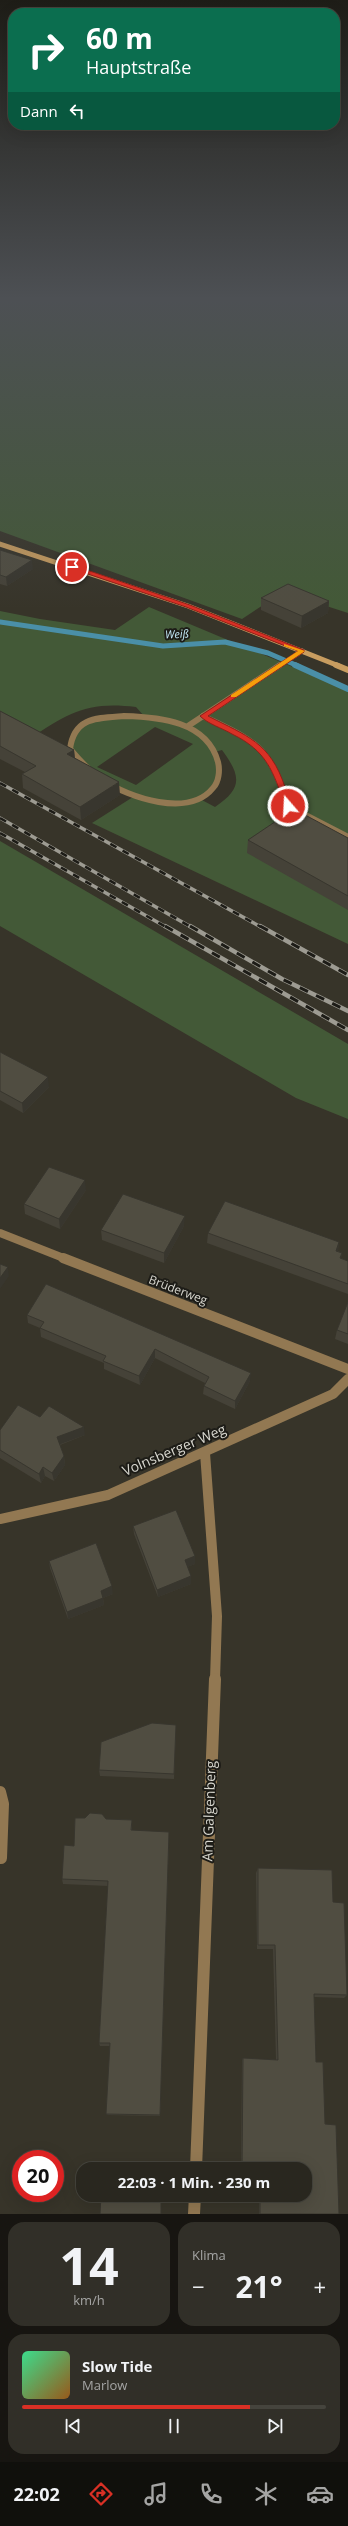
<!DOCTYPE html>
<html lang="de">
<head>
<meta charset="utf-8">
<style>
  body { margin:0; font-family:"Open Sans",sans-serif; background:#312f28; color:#f1f3f6; height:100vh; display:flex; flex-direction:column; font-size:15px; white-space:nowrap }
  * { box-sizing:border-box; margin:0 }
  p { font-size:13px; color:#a5a5a4 }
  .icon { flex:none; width:22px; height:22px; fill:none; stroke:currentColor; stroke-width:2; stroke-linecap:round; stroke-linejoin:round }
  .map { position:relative; height:2214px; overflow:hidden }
  .drawer { display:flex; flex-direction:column; gap:8px; padding:8px; background:#171511; flex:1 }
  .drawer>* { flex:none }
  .top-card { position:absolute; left:8px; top:8px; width:332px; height:122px; border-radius:16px; box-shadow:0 4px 16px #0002,0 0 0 1px #45443d; background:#0b6e4f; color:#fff; overflow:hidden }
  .speed { position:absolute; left:12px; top:2150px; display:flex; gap:8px; font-size:20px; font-weight:700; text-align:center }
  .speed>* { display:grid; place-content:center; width:52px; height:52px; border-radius:50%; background:#29271f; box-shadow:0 4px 16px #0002,0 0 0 1px #45443d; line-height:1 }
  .speed .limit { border:6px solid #d22; background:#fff; color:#111 }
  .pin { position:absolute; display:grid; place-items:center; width:34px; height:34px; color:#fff; margin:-17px; border:2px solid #fff; border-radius:50%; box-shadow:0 1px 4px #0007 }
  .me { position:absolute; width:44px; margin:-22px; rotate:341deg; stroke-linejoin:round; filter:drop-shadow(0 0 3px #0008) }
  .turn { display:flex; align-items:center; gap:14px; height:84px; padding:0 12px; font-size:18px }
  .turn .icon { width:52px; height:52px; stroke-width:2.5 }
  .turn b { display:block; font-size:28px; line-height:34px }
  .then { display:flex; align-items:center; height:38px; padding:0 12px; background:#0003; gap:8px; font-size:15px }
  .big { font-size:30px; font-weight:700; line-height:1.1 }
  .drawer .card { flex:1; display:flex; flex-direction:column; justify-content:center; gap:6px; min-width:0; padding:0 14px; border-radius:16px; background:#312f28 }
  .drawer .dial { align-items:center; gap:0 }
  .dial b { font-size:52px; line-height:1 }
  .song { display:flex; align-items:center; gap:12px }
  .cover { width:48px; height:48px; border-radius:6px; background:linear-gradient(135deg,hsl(150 70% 55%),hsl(30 70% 35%)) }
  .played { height:4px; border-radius:2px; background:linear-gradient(90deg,#d93025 75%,#45443d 75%) }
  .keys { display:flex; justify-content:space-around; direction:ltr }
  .heat { display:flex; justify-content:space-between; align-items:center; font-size:22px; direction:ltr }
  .drawer .tiles { flex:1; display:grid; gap:8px; grid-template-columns:1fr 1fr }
  .card:last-child { grid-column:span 2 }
  .trip { position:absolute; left:76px; top:2162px; width:236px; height:40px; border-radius:16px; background:#29271f; box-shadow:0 4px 16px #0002,0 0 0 1px #45443d; font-weight:700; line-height:40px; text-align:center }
  .menu { display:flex; height:64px; justify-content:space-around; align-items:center; background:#10100c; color:#a5a5a4 }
  .menu .icon { width:28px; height:28px }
  .menu .current { color:#d93025 }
  .menu b { font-size:18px; color:#f1f3f6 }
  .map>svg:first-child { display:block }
  .green { fill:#435937; fill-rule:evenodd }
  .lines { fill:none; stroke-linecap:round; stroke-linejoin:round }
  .stream-far1 { stroke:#4a8fa8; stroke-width:5 }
  .stream { stroke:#4a8fa8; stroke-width:6 }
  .service-far1 { stroke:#927852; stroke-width:6 }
  .service { stroke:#927852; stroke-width:12 }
  .minor-far3 { stroke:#927852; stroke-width:5 }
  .minor-far2 { stroke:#927852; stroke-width:6 }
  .minor-far1 { stroke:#927852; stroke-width:10 }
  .minor { stroke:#927852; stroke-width:12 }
  .tertiary-far1 { stroke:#927852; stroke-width:8 }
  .tertiary { stroke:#927852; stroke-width:10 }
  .secondary-far1 { stroke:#c89d60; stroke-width:5 }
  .secondary { stroke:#c89d60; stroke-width:6 }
  .rail-far1-casing { stroke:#9d9b92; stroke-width:3.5 }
  .rail-casing { stroke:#9d9b92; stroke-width:4.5 }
  .rail-far1 { stroke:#1d1c17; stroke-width:2.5; stroke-dasharray:7; stroke-linecap:butt }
  .rail { stroke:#1d1c17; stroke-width:3; stroke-dasharray:9; stroke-linecap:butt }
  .wall { fill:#454238 }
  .shaded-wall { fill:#38362e }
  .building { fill:#504d41; stroke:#38362e }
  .route { fill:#d93025; stroke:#8d1f18 }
  .slow { fill:#f59e0b }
  .labels { text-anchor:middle; stroke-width:4; stroke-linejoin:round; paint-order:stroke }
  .far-water-label { font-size:11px; font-style:italic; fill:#c4e9f8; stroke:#1d1c17 }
  .street-label { font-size:12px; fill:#d8d7cf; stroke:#1d1c17 }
  .near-street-label { font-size:14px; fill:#d8d7cf; stroke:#1d1c17 }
</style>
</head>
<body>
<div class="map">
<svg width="348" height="2214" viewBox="0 0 348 2214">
  <rect width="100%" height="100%" fill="#373429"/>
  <path class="green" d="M 0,299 L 348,299 L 348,613 L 283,592 L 242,619 L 0,531 Z
    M 149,607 L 348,690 L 348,944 L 92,823 L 133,797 L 107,782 L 70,749 L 70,738 L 85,722 L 144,716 L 136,707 C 87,701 68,713 29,739 L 0,723 L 0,611 L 40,619 L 115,630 ZM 155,727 L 193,744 L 136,785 L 97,767 ZM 222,750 C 241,776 243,788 215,807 L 200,799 L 218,778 L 215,752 Z
    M 0,841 L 348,1044 L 348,1119 L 296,1098 L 0,926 Z"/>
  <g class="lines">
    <path class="stream-far1" d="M 0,622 L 163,646 L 225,642 L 268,653 L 298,666"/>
    <path class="stream" d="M 295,665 L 348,689"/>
    <path class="service-far1" d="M 203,716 C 258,743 268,744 288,806 L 348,837"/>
    <path class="service" d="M 0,1792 L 3,1804 L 1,1858"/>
    <path class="minor-far3" d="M 279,666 L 302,651"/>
    <path class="minor-far2" d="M 124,716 C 159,717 207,721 218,762 C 220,770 219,782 213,788 C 189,818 129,798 103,780 C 90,772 80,761 70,749 C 74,717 97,718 124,716 Z
      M 188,726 L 280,665"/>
    <path class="minor-far1" d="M 205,1453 L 217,1616 L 215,1680
      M 0,1519 L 108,1495 L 333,1394 L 348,1379"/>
    <path class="minor" d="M 196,2169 L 215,1679
      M 194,2214 L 195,2195"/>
    <path class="tertiary-far1" d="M 0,1233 L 66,1259"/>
    <path class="tertiary" d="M 63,1258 L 348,1369"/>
    <path class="secondary-far1" d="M 0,544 L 188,606 L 339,666"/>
    <path class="secondary" d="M 336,665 L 348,670"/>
    <defs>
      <path id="rail-far1" d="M 0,783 L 261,927
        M 0,818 L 191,927
        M 0,833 L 166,927"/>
      <path id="rail" d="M 165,926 L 348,1030
        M 190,926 L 282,979 L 348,1011
        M 260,926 L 348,975"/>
    </defs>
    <use href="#rail-far1" class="rail-far1-casing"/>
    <use href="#rail" class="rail-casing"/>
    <use href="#rail-far1" class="rail-far1"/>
    <use href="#rail" class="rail"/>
  </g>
  <path class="wall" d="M 0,550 L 33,569 L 7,586 L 0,584 Z
    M 261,598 L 329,601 L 328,613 L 301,628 L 261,610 Z
    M 0,711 L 74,750 L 75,758 L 120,795 L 81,820 L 23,788 L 22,774 L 25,772 L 0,759 Z
    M 348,838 L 348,910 L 247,853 L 248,840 Z
    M 0,1052 L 49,1087 L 23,1113 L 0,1100 Z
    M 86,1190 L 60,1229 L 25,1214 L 24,1204 Z
    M 184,1226 L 164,1263 L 102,1240 L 101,1230 Z
    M 208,1233 L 339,1242 L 338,1251 L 342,1253 L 341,1258 L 348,1261 L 348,1294 L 207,1243 Z
    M 46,1284 L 250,1381 L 235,1409 L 203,1394 L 204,1386 L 205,1383 L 155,1358 L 140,1385 L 104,1369 L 104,1363 L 41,1337 L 40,1328 L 28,1323 L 27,1315 Z
    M 348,1302 L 348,1344 L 335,1339 L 337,1330 Z
    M 40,1417 L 85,1435 L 60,1445 L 64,1456 L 65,1465 L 54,1481 L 45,1476 L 41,1483 L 0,1458 L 0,1430 Z
    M 133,1526 L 195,1556 L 195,1564 L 187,1567 L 191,1576 L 191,1584 L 158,1597 L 134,1534 Z
    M 49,1561 L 113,1594 L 103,1598 L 104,1605 L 68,1619 L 50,1568 Z
    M 176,1725 L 174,1779 L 100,1776 L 99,1770 Z
    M 106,1819 L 132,1820 L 132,1830 L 169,1837 L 160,2116 L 108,2115 L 106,2114 L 110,2046 L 100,2046 L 99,2043 L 108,1886 L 63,1884 L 62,1879 L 74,1846 Z
    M 258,1868 L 333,1902 L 347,1995 L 344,1998 L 314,1997 L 316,2062 L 339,2214 L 259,2214 L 259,2195 L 305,2195 L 305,2169 L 241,2169 L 242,2060 L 243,2058 L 276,2060 L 273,1949 L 257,1949 L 256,1873 Z"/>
  <path class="shaded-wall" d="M 32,560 L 33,569 L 7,586 L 6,577 Z
    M 329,601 L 328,613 L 301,628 L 302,616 Z
    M 74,750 L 75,763 L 67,754 Z
    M 119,782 L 120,795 L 81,820 L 80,807 Z
    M 48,1077 L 49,1087 L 23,1113 L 22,1103 Z
    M 85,1180 L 86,1190 L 60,1229 L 59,1219 Z
    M 185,1216 L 184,1226 L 164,1263 L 164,1253 Z
    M 339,1242 L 338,1252 L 336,1251 Z
    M 8,1267 L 9,1276 L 0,1289 L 0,1278 Z
    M 155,1349 L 155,1358 L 140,1385 L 139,1376 Z
    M 251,1373 L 250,1381 L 235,1409 L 235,1401 Z
    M 84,1427 L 85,1435 L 58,1445 L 57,1437 Z
    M 64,1456 L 65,1465 L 54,1481 L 52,1473 Z
    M 43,1467 L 45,1476 L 41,1483 L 39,1474 Z
    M 195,1556 L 195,1564 L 185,1568 L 185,1560 Z
    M 191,1576 L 191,1584 L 158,1597 L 157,1590 Z
    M 112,1586 L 113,1594 L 103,1598 L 104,1605 L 68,1619 L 67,1612 L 101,1591 Z"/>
  <path class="building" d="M 0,550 L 32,560 L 6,577 L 0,575 Z
    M 288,584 L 329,601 L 302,616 L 261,598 Z
    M 0,711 L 74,750 L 67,754 L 119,782 L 80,807 L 22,774 L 36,766 L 0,746 Z
    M 294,809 L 348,838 L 348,896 L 248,840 Z
    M 0,1052 L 48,1077 L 22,1103 L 0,1091 Z
    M 49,1167 L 85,1180 L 59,1219 L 24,1204 Z
    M 123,1194 L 185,1216 L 164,1253 L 101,1230 Z
    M 225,1201 L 339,1242 L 336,1251 L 342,1253 L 340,1258 L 348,1261 L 348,1284 L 208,1233 Z
    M 0,1264 L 8,1267 L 0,1278 Z
    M 46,1284 L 251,1373 L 235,1401 L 204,1386 L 209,1377 L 155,1349 L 139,1376 L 103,1361 L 106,1356 L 40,1328 L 44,1322 L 27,1315 Z
    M 348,1302 L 348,1334 L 337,1330 Z
    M 18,1405 L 40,1417 L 49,1406 L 84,1427 L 57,1437 L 64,1456 L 52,1473 L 43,1467 L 39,1474 L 0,1450 L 0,1430 Z
    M 176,1510 L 195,1556 L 185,1560 L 191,1576 L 157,1590 L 133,1526 Z
    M 96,1543 L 112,1586 L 101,1591 L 103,1598 L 67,1612 L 49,1561 Z
    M 152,1723 L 176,1725 L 174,1774 L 99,1770 L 101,1742 Z
    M 90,1813 L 102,1814 L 106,1819 L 132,1820 L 131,1830 L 169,1832 L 160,2115 L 106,2114 L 110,2043 L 99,2043 L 108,1881 L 62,1879 L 64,1845 L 74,1846 L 75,1818 L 85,1818 Z
    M 258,1868 L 332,1870 L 333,1902 L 344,1903 L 347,1995 L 314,1994 L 316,2062 L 323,2062 L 325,2124 L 336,2125 L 339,2214 L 260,2214 L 260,2195 L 305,2195 L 305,2169 L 242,2169 L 243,2058 L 278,2060 L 275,1945 L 258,1945 Z
    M 101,2195 L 161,2195 L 161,2214 L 100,2214 Z"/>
  <linearGradient id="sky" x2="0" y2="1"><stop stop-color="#1e1d17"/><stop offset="0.49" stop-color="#4d5054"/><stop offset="1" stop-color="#4d5054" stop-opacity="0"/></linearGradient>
  <rect width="348" height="609" fill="url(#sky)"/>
  <path class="route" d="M 72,565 L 190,605 L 304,650 L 304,652 L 208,716 C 247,736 270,742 285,787 C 287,793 292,801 291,807 L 285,806 C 273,771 267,751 232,734 C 222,728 208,724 200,716 L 298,651 L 186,607 L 70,568 Z"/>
  <path class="slow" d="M 284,644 L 305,651 L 236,697 L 231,697 L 231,695 L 298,651 L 284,646 Z"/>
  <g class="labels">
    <g class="far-water-label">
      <text transform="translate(177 634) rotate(-3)" y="4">Weiß</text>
    </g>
    <g class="street-label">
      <text transform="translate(178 1290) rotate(21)" y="4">Brüderweg</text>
    </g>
    <g class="near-street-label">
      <text transform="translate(174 1450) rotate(-23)" y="5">Volnsberger Weg</text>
      <text transform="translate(209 1811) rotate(-88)" y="5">Am Galgenberg</text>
    </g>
  </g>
</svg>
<div class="speed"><div class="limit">20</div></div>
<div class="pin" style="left:72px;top:567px;background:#d93025"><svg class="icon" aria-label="arrive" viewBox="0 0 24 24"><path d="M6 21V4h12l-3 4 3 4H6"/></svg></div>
<svg class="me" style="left:288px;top:806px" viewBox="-20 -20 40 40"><circle r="17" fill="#d93025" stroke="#fff" stroke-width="3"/><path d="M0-11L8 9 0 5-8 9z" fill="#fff"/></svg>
<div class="trip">22:03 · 1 Min. · 230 m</div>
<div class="top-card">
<div class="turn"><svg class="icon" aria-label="right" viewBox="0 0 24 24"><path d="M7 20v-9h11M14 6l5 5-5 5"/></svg><div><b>60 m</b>Hauptstraße</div></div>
<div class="then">Dann<svg class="icon" aria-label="left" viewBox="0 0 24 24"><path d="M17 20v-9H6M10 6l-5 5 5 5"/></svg></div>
</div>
</div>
<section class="drawer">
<div class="tiles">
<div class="card dial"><b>14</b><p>km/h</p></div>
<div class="card"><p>Klima</p>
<div class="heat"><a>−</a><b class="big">21°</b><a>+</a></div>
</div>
<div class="card">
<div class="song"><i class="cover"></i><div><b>Slow Tide</b><p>Marlow</p></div></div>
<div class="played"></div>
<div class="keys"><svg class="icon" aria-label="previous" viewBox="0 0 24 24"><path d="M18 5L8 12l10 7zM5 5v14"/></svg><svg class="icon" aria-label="pause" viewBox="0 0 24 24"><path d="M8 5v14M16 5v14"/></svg><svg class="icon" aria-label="next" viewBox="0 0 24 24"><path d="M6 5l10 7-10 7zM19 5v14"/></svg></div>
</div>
</div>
</section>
<nav class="menu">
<b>22:02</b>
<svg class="icon current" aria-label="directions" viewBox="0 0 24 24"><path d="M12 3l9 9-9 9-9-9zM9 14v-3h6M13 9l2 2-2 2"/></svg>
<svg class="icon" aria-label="music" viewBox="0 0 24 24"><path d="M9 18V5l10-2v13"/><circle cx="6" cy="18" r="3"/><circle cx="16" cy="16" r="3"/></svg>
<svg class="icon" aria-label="phone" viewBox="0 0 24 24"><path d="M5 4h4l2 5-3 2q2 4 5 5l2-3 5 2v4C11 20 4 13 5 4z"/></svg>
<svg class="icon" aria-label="climate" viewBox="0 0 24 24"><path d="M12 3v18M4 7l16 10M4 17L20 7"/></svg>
<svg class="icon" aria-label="car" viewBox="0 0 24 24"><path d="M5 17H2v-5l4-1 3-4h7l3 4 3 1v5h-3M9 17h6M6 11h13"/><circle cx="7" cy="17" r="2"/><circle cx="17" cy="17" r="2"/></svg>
</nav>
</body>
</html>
